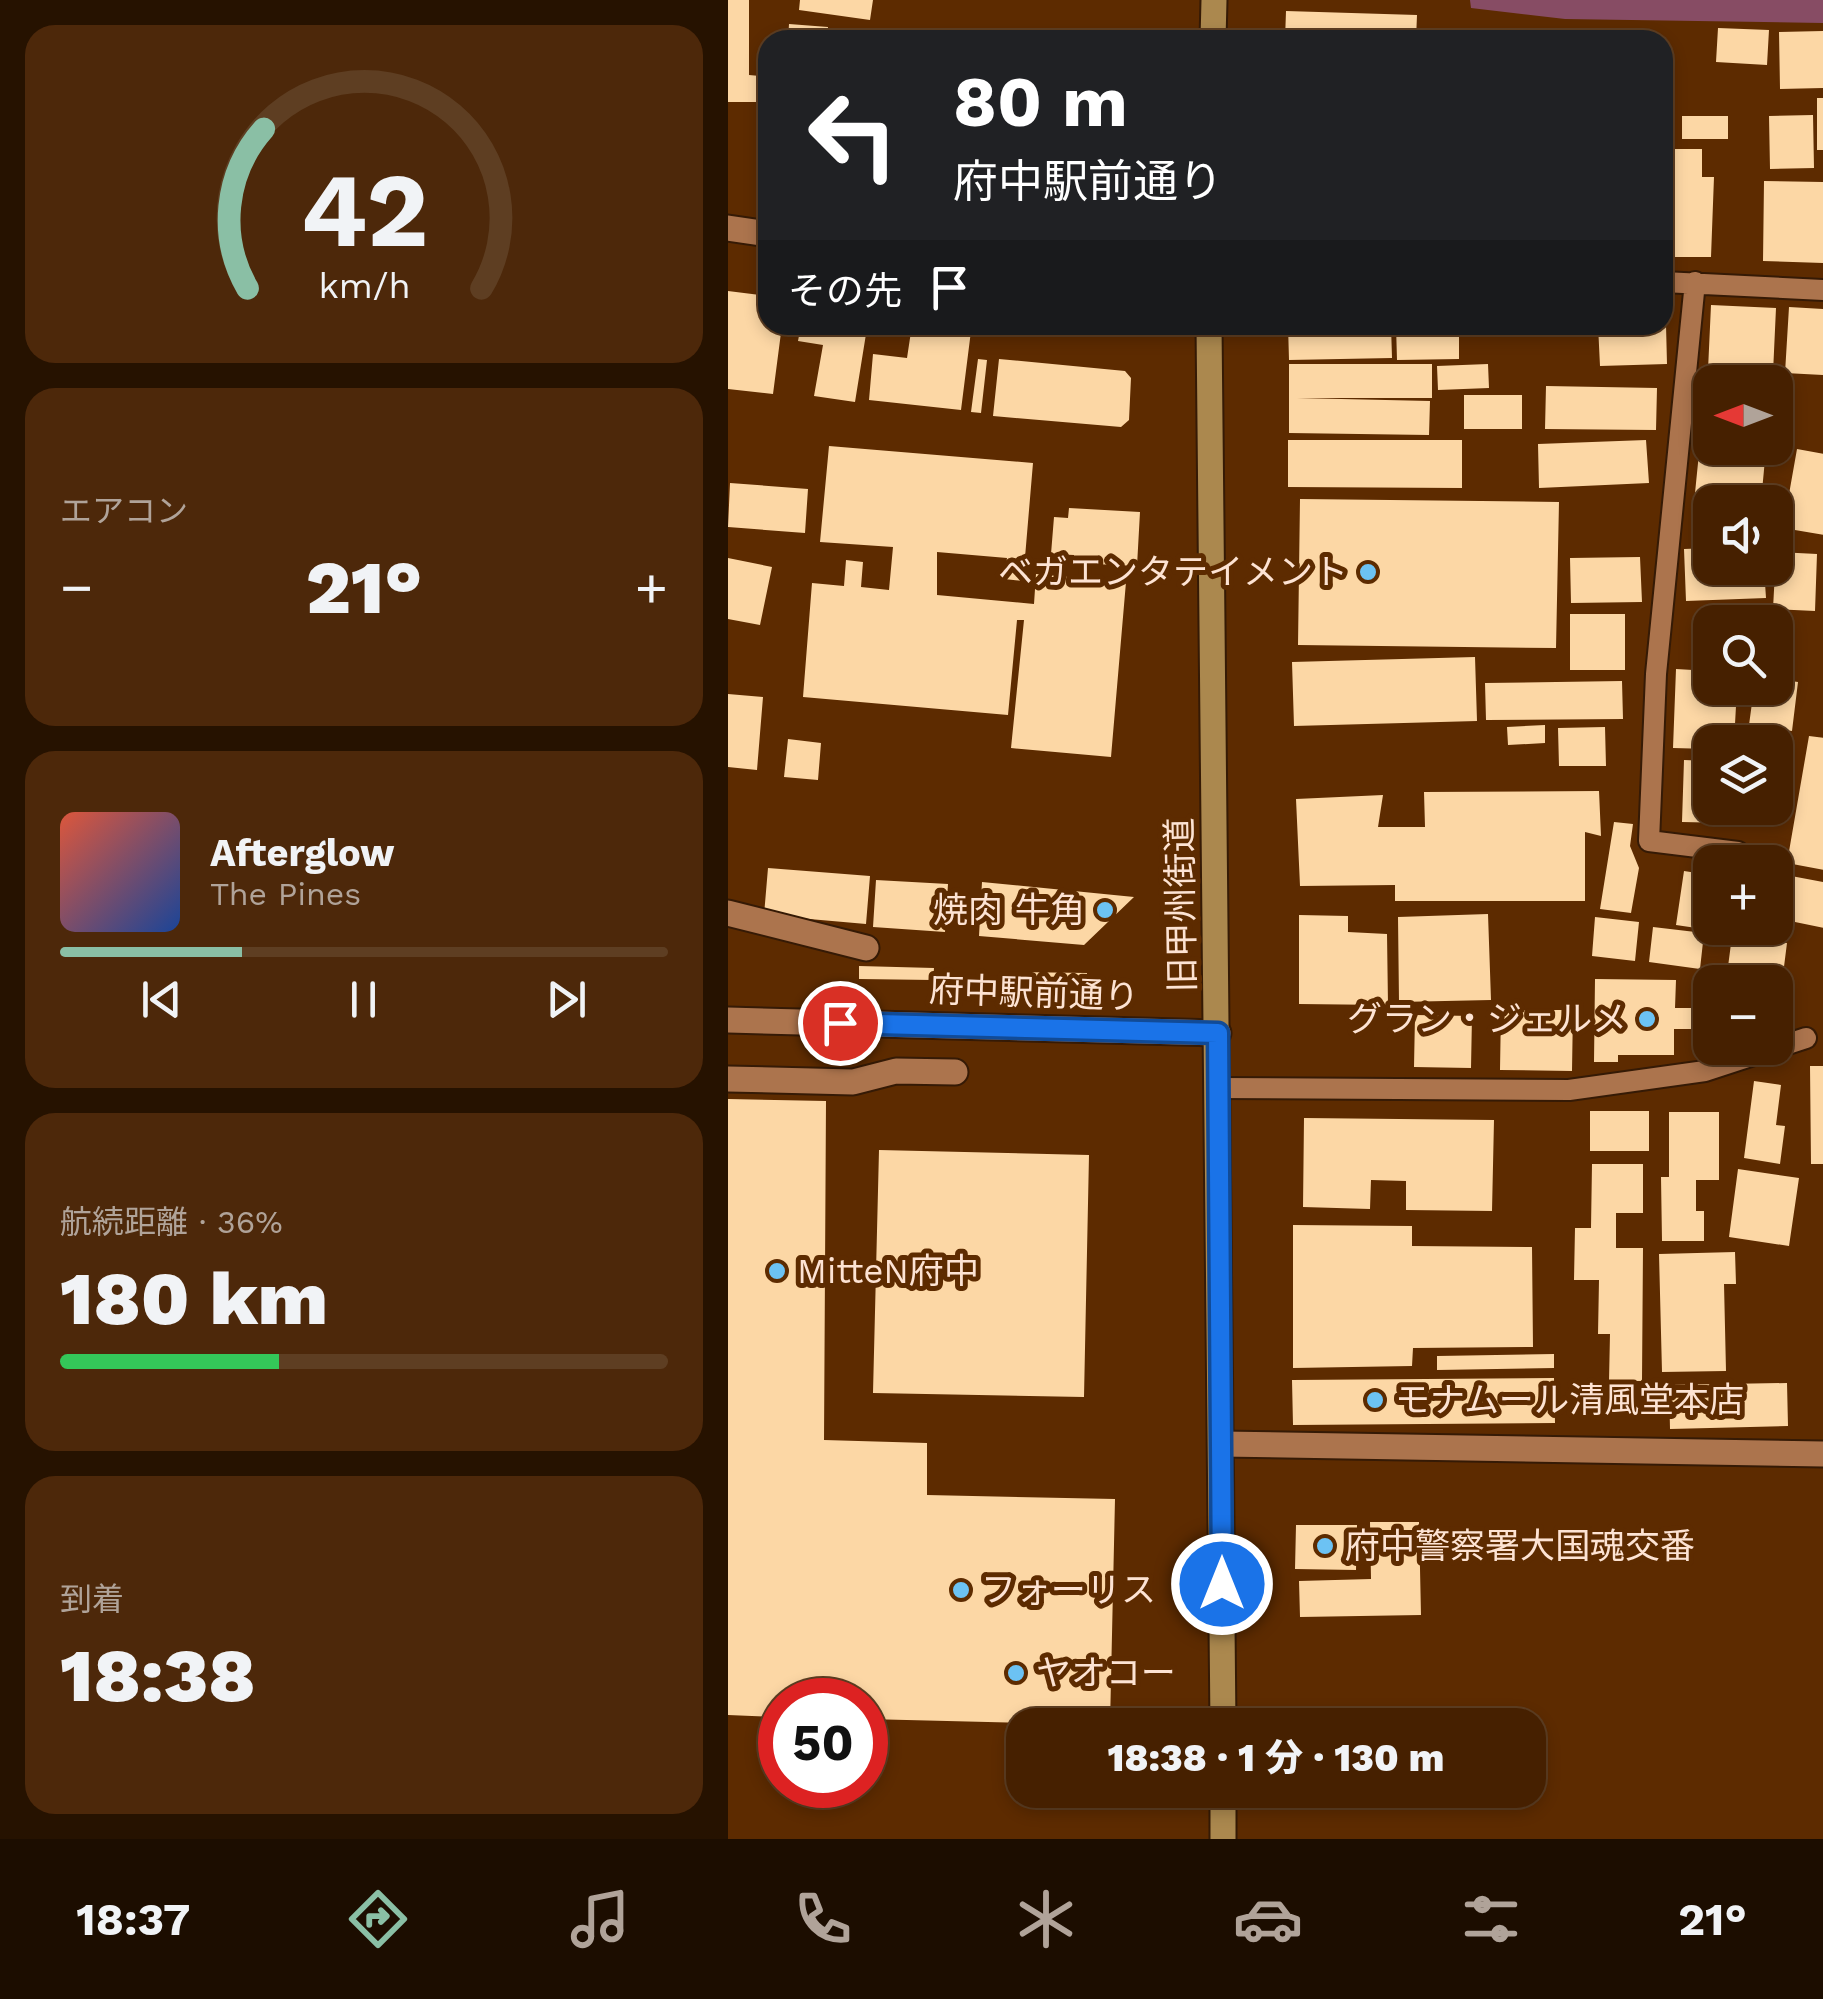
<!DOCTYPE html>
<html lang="ja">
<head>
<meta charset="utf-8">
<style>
  body { margin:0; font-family:"Work Sans","Noto Sans JP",sans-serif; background:#4d280a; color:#f1f3f6; height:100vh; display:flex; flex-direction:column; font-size:38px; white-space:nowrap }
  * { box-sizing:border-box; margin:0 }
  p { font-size:32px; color:#b0a399 }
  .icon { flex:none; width:55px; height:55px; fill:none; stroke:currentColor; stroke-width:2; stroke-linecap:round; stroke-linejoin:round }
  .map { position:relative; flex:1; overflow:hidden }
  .sheet { display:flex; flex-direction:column; gap:25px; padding:25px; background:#261200; width:728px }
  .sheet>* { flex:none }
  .banner { position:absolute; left:30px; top:30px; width:915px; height:305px; border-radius:30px; box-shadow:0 5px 15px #0003,0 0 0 2px #5e3e22; background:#202124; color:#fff; overflow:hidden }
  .needle { width:65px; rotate:270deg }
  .buttons { position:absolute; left:965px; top:365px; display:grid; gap:20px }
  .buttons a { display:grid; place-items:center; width:100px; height:100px; border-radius:20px; background:#462000; box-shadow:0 5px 15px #0003,0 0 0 2px #5e3e22; font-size:50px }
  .speed { position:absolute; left:30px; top:1678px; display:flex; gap:20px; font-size:50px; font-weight:700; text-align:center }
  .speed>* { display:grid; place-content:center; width:130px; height:130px; border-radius:50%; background:#462000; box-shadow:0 5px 15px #0003,0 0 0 2px #5e3e22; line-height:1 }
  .speed .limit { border:15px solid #d22; background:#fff; color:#111 }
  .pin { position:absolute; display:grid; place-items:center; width:85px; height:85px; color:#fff; margin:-42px; border:5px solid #fff; border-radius:50%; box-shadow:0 2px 10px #0007 }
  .me { position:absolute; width:110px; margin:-55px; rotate:0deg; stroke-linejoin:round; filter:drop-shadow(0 0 8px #0008) }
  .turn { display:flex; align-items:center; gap:35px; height:210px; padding:0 30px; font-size:45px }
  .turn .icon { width:130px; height:130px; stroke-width:2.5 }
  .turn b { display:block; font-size:70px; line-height:85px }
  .then { display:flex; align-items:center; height:95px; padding:0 30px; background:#0003; gap:20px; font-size:38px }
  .big { font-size:75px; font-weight:800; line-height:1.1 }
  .sheet .tile { flex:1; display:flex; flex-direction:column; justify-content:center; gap:15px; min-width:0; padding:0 35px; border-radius:30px; background:#4d280a }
  .sheet .dial { align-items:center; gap:0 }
  .dial svg { height:260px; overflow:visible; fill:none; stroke:#5e3e22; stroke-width:7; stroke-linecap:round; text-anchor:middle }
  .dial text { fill:#f1f3f6; stroke:none }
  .song { display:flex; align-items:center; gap:30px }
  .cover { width:120px; height:120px; border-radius:15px; background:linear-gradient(135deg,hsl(10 70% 55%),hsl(220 70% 35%)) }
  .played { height:10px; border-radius:5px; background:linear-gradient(90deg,#8abfa5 30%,#5e3e22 30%) }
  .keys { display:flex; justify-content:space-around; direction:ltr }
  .heat { display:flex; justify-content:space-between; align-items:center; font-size:55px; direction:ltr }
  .charge { height:15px; border-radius:8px; background:linear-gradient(90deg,#34c759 36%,#5e3e22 0) }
  .trip { position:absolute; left:278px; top:1708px; width:540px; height:100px; border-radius:30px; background:#462000; box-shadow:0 5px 15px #0003,0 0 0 2px #5e3e22; font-weight:800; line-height:100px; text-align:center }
  .dock { display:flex; height:160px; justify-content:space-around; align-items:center; background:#1c0d00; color:#b0a399 }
  .dock .icon { width:70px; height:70px }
  .dock .selected { color:#8abfa5 }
  .dock b { font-size:45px; color:#f1f3f6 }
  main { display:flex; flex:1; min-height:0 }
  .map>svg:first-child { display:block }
  .green { fill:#874c64 }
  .building { fill:#fcd7a5 }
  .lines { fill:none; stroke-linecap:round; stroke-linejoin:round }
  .service-casing { stroke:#351a05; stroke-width:24 }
  .pedestrian-casing { stroke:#351a05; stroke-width:29 }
  .minor-casing { stroke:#351a05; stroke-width:29 }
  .tertiary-casing { stroke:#351a05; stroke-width:29 }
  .secondary-casing { stroke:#351a05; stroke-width:29 }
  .service { stroke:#ac744d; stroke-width:20 }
  .pedestrian { stroke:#ac744d; stroke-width:25 }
  .minor { stroke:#ac744d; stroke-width:25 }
  .tertiary { stroke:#ac744d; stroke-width:25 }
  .secondary { stroke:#ab884e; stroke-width:25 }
  .route-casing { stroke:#114b97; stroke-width:25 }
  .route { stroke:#1a73e8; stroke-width:18 }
  .poi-dot { fill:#6cc2f3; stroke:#5d2b00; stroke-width:4 }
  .labels { text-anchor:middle; stroke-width:10; stroke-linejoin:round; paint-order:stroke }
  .poi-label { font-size:35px; fill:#fde3d3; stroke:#5d2b00; text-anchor:start }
  .street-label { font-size:35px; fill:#fde3d3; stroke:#5d2b00 }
</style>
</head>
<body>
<main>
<section class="sheet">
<div class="tile dial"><svg viewBox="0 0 100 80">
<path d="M14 69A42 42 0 1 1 86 69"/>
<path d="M14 69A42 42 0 0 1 19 20" stroke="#8abfa5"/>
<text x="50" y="56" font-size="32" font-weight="700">42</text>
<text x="50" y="72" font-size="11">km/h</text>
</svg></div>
<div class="tile"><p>エアコン</p>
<div class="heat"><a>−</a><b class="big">21°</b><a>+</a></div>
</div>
<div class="tile">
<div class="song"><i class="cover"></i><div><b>Afterglow</b><p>The Pines</p></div></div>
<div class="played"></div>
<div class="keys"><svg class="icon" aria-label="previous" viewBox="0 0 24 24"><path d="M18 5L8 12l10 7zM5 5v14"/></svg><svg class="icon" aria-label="pause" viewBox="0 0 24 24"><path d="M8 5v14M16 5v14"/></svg><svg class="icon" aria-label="next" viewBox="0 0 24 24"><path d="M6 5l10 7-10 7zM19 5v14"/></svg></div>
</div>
<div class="tile"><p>航続距離 · 36%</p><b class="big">180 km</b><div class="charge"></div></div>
<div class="tile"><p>到着</p><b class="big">18:38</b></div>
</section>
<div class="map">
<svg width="1096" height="1839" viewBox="0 0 1096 1839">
  <rect width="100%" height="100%" fill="#5d2b00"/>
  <path class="green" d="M 742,0 L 1095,0 L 1095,23 L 837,19 L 743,8 Z"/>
  <path class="building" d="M 0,0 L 21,0 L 21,75 L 32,76 L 32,102 L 0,102 Z
    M 72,0 L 145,0 L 142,20 L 71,10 Z
    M 558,11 L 689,15 L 688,40 L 557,40 Z
    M 61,24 L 100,27 L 99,40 L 60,40 Z
    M 990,28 L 1041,30 L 1039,65 L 988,62 Z
    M 1096,31 L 1096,88 L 1052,89 L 1051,32 Z
    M 861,33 L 917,33 L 917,40 L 860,40 Z
    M 1089,98 L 1096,98 L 1096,150 L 1089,150 Z
    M 1085,115 L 1086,168 L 1042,169 L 1041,116 Z
    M 954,116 L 1000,116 L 1000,139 L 954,139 Z
    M 935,149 L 974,149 L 974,177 L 986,177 L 983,257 L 935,257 Z
    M 1036,181 L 1096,182 L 1096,263 L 1035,261 Z
    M 0,291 L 40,296 L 40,325 L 54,325 L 45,394 L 0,389 Z
    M 983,305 L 1048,308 L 1045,373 L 980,370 Z
    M 1061,307 L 1096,309 L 1096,375 L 1057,373 Z
    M 73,325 L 147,325 L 145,335 L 138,334 L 127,402 L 86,396 L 95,345 L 70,341 Z
    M 184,325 L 243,331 L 233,410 L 141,400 L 145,354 L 179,358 Z
    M 560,325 L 663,325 L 664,358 L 561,360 Z
    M 668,325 L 731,325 L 731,359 L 669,360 Z
    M 870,325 L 938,325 L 939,364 L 872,366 Z
    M 250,359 L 259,360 L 253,413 L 243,412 Z
    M 271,359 L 397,371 L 403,378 L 401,420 L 393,427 L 265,416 Z
    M 561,364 L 704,364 L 704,398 L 569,398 L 702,401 L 701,435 L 561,433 Z
    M 760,364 L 761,388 L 710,390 L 709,366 Z
    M 976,380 L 982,381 L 982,435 L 969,433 Z
    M 818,386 L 929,388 L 928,430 L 817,429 Z
    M 736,395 L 794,395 L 794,429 L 736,429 Z
    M 560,440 L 734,440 L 734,488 L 560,487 Z
    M 918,440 L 921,483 L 811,488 L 810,444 Z
    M 101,446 L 305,463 L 295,581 L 276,579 L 279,558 L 209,552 L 209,595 L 306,604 L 308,574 L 398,582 L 383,757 L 283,748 L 296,620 L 289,620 L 280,715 L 75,697 L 84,583 L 116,586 L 118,560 L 135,562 L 133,587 L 161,590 L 165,547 L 92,542 Z
    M 1069,449 L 1096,454 L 1096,535 L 1055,528 Z
    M 971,453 L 1037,459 L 1033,502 L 982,502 L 982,525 L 964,523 Z
    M 2,483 L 80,489 L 77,533 L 0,527 Z
    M 572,499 L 831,502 L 828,648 L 570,645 Z
    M 341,508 L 412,512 L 409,566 L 346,563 L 346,555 L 323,554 L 326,517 L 340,518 Z
    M 982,548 L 982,568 L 1036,568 L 1038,598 L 958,601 L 956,549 Z
    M 1048,552 L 1089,554 L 1087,611 L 1045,609 Z
    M 912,557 L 914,602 L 843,603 L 842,558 Z
    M 0,558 L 44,567 L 32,625 L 0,619 Z
    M 842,614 L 897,614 L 897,670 L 842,670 Z
    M 747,657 L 749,721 L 566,726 L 564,662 Z
    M 948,669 L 982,671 L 982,688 L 1009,688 L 1006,742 L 982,742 L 982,749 L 945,748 Z
    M 1048,679 L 1070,682 L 1064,731 L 1021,725 L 1026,688 L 1048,688 Z
    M 894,681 L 895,719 L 758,720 L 757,683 Z
    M 0,694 L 35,697 L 29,770 L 0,767 Z
    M 817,725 L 817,743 L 780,745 L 779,727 Z
    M 877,727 L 878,766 L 831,766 L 830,728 Z
    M 1081,736 L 1096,738 L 1096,870 L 1059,863 Z
    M 60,739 L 93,743 L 90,780 L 56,777 Z
    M 956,760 L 982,761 L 982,808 L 1046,808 L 1046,824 L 954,822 Z
    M 871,791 L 873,836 L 857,832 L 857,901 L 667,901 L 667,885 L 572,886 L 568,799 L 655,795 L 650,827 L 697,827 L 696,792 Z
    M 886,822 L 905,824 L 902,846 L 911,868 L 903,913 L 872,909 Z
    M 40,868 L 142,876 L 138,924 L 36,915 Z
    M 956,871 L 982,875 L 982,930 L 948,925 Z
    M 1048,873 L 1095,882 L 1096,928 L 1048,918 Z
    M 148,880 L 220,884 L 217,932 L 145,927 Z
    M 254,882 L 406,897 L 356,945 L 251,936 Z
    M 760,914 L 763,1000 L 671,1002 L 670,917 Z
    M 571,915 L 620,916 L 620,932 L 659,934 L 660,1005 L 571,1004 Z
    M 867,917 L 911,922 L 907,961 L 864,956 Z
    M 925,927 L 976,933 L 972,969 L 921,962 Z
    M 1004,936 L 1059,943 L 1050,1014 L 1048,982 L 998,982 Z
    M 131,966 L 206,968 L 205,980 L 131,979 Z
    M 288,972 L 359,973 L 359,991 L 288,990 Z
    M 867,979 L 948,980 L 947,1008 L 971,1008 L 971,1029 L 946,1029 L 946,1055 L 890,1055 L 890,1062 L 866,1062 Z
    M 773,1010 L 845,1010 L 844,1071 L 772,1070 Z
    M 687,1015 L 744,1016 L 743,1068 L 686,1067 Z
    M 1082,1066 L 1096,1066 L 1096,1164 L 1083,1164 Z
    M 1026,1081 L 1053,1085 L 1048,1125 L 1057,1126 L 1052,1164 L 1016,1158 Z
    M 0,1099 L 98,1101 L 96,1440 L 199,1443 L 199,1495 L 387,1499 L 382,1725 L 138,1719 L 138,1700 L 52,1700 L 52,1717 L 0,1715 Z
    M 862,1111 L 921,1111 L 921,1151 L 862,1151 Z
    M 941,1112 L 991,1112 L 991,1180 L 968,1180 L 968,1211 L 976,1211 L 976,1241 L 934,1241 L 933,1177 L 941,1177 Z
    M 576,1118 L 766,1120 L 764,1211 L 678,1210 L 678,1181 L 643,1180 L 642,1209 L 575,1207 Z
    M 151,1150 L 361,1155 L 356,1397 L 145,1393 Z
    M 864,1164 L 915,1164 L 915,1213 L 888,1213 L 888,1248 L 915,1248 L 914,1381 L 881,1381 L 882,1334 L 870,1334 L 871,1280 L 846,1280 L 847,1228 L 863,1228 Z
    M 1010,1169 L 1071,1178 L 1061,1246 L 1001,1237 Z
    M 565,1225 L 684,1226 L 684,1246 L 804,1247 L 805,1347 L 685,1348 L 684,1366 L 565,1368 Z
    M 1007,1252 L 1008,1284 L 996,1284 L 998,1371 L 934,1372 L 931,1254 Z
    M 826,1354 L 826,1368 L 709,1370 L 709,1356 Z
    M 826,1378 L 827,1423 L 565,1425 L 564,1380 Z
    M 1059,1383 L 1060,1426 L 942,1429 L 941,1385 Z
    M 642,1522 L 691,1522 L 693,1615 L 572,1617 L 571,1581 L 643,1579 Z
    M 568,1525 L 629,1525 L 628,1570 L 567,1569 Z"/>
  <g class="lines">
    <defs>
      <path id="service" d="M 935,282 L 1096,290
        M 967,282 L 928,674 L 921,841 L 1010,852
        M 489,1088 L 841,1090 L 977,1071 L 1078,1038"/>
      <path id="pedestrian" d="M 0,913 L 138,948
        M 0,1079 L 125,1082 L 168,1071 L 227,1072"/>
      <path id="minor" d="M 493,1444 L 1096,1454"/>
      <path id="tertiary" d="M 0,228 L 40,234
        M 0,1020 L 490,1033"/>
      <path id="secondary" d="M 485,40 L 486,0
        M 481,325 L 495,1725
        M 495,1790 L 495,1839"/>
    </defs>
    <use href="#service" class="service-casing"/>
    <use href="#pedestrian" class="pedestrian-casing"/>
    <use href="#minor" class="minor-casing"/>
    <use href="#tertiary" class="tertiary-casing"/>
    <use href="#secondary" class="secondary-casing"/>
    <use href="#service" class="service"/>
    <use href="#pedestrian" class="pedestrian"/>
    <use href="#minor" class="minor"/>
    <use href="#tertiary" class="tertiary"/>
    <use href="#secondary" class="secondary"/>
  </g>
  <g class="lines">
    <defs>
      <path id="route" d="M 112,1023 L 490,1033 L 494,1584"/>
    </defs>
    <use href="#route" class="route-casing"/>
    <use href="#route" class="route"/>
  </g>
  <g class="poi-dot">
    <circle cx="640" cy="572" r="10"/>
    <circle cx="377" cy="910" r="10"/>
    <circle cx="919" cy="1019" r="10"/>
    <circle cx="49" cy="1271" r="10"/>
    <circle cx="647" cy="1400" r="10"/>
    <circle cx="597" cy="1546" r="10"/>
    <circle cx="233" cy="1590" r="10"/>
    <circle cx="288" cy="1673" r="10"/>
  </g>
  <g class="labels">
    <g class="poi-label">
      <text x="620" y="584" text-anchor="end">ベガエンタテイメント</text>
      <text x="357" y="922" text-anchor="end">焼肉 牛角</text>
      <text x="899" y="1031" text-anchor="end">グラン・ジェルメ</text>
      <text x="69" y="1283">MitteN府中</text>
      <text x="667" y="1412">モナムール清風堂本店</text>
      <text x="617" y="1558">府中警察署大国魂交番</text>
      <text x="253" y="1602">フォーリス</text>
      <text x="308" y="1685">ヤオコー</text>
    </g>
    <g class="street-label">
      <text transform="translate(453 905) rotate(-91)" y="12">旧甲州街道</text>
      <text transform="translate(306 993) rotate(2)" y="12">府中駅前通り</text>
    </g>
  </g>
</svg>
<div class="buttons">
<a><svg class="needle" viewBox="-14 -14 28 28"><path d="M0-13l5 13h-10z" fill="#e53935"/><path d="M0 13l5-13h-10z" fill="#b0a399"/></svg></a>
<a><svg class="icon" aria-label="sound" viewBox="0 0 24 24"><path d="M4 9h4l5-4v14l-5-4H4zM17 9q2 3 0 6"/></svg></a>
<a><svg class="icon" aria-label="search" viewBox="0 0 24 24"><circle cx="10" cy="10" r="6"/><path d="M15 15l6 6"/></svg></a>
<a><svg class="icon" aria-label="layers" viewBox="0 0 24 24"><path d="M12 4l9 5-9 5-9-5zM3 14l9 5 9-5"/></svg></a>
<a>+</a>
<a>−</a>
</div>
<div class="speed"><div class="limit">50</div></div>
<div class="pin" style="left:112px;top:1023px;background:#d93025"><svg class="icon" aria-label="arrive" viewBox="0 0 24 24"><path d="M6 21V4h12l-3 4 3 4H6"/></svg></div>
<svg class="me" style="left:494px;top:1584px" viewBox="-20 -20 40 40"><circle r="17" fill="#1a73e8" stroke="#fff" stroke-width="3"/><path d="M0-11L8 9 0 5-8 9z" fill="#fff"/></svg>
<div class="trip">18:38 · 1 分 · 130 m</div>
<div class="banner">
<div class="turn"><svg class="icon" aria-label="left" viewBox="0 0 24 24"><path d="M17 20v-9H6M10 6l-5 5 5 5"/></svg><div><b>80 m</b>府中駅前通り</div></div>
<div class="then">その先<svg class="icon" aria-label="arrive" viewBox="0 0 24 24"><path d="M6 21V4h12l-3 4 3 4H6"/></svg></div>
</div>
</div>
</main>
<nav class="dock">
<b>18:37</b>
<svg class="icon selected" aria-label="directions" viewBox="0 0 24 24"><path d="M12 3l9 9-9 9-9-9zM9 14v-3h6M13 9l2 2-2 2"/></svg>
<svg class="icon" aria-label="music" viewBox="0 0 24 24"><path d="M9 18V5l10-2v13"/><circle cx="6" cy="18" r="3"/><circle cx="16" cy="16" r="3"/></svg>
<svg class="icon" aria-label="phone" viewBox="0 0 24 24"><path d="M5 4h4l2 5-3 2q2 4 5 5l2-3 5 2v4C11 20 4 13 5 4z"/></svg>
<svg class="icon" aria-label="climate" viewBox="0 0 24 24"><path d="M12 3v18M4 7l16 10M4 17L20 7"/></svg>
<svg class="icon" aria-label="car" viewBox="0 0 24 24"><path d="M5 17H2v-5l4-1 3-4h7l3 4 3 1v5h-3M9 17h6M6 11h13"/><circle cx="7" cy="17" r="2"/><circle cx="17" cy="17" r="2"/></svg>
<svg class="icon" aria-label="filters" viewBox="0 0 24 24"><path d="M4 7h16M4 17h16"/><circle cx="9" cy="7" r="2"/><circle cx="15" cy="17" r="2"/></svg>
<b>21°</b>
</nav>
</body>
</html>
